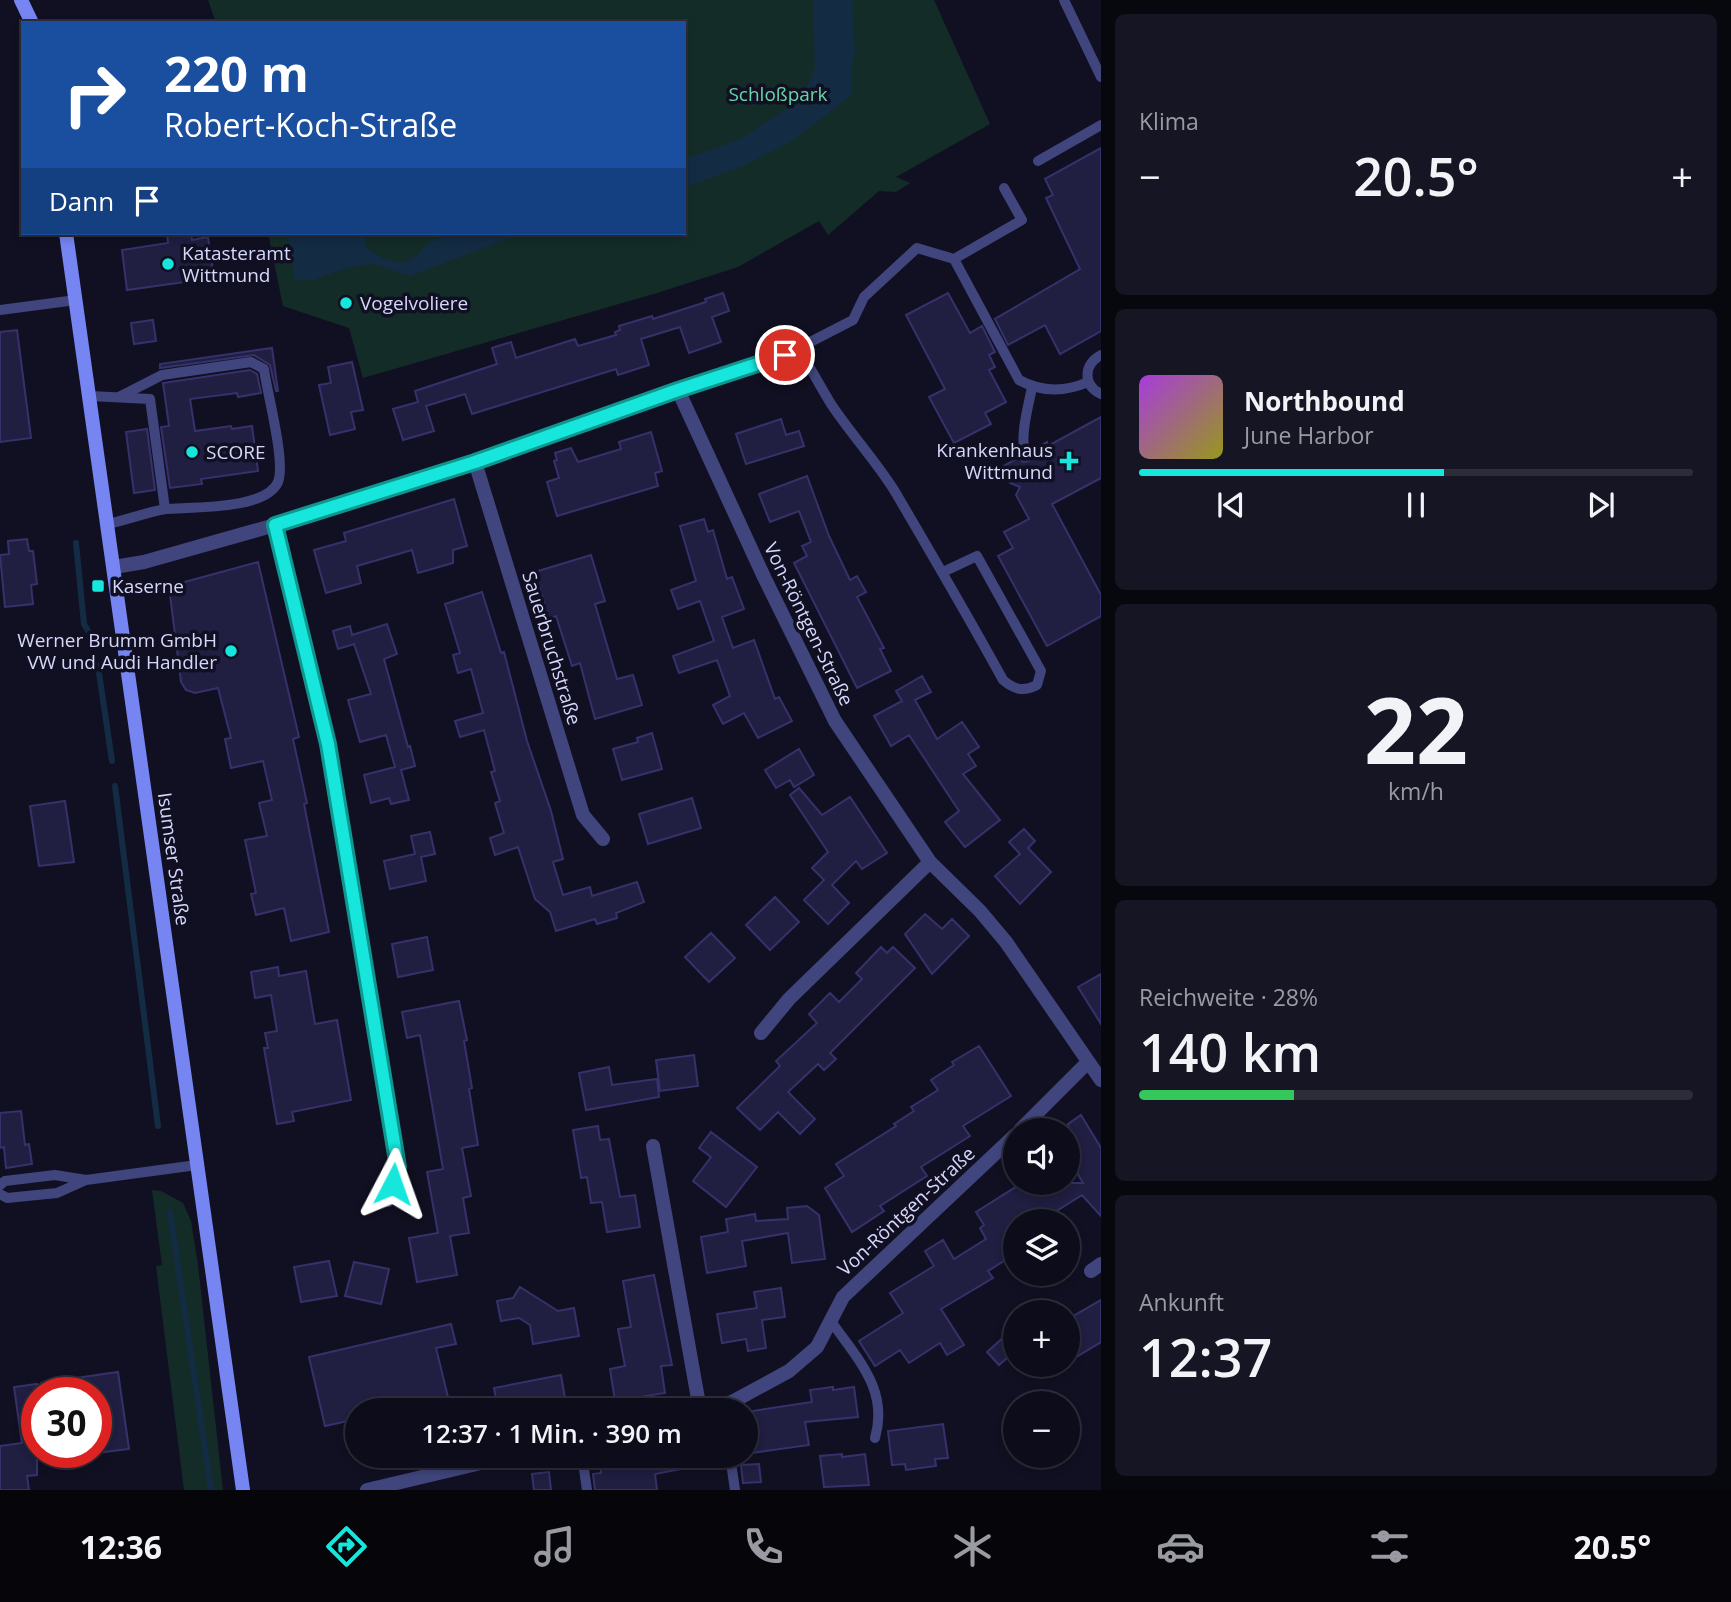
<!DOCTYPE html>
<html lang="de">
<head>
<meta charset="utf-8">
<style>
  body { margin:0; font-family:"Open Sans",sans-serif; background:#161523; color:#f1f3f6; height:100vh; display:flex; flex-direction:column; font-size:26px; white-space:nowrap }
  * { box-sizing:border-box; margin:0 }
  p { font-size:23px; color:#9a9ba2 }
  .icon { flex:none; width:38px; height:38px; fill:none; stroke:currentColor; stroke-width:2; stroke-linecap:round; stroke-linejoin:round }
  .map { position:relative; flex:1; overflow:hidden }
  .side { display:flex; flex-direction:column; gap:14px; padding:14px; background:#07070e; width:630px }
  .side>* { flex:none }
  .banner { position:absolute; left:21px; top:21px; width:665px; height:214px; border-radius:0px; box-shadow:0 4px 10px #0003,0 0 0 2px #2d2c39; background:#1a4fa0; color:#fff; overflow:hidden }
  .controls { position:absolute; left:1003px; top:1118px; display:grid; gap:14px }
  .controls a { display:grid; place-items:center; width:77px; height:77px; border-radius:50%; background:#0d0c1a; box-shadow:0 4px 10px #0003,0 0 0 2px #2d2c39; font-size:35px }
  .speed { position:absolute; left:21px; top:1377px; display:flex; gap:14px; font-size:35px; font-weight:700; text-align:center }
  .speed>* { display:grid; place-content:center; width:91px; height:91px; border-radius:50%; background:#0d0c1a; box-shadow:0 4px 10px #0003,0 0 0 2px #2d2c39; line-height:1 }
  .speed .limit { border:10px solid #d22; background:#fff; color:#111 }
  .pin { position:absolute; display:grid; place-items:center; width:60px; height:60px; color:#fff; margin:-30px; border:4px solid #fff; border-radius:50%; box-shadow:0 2px 7px #0007 }
  .me { position:absolute; width:77px; margin:-38px; rotate:4deg; stroke-linejoin:round; filter:drop-shadow(0 0 5px #0008) }
  .turn { display:flex; align-items:center; gap:24px; height:147px; padding:0 28px; font-size:32px }
  .turn .icon { width:91px; height:91px; stroke-width:2.5 }
  .turn b { display:block; font-size:49px; line-height:60px }
  .then { display:flex; align-items:center; height:66px; padding:0 28px; background:#0003; gap:14px; font-size:26px }
  .big { font-size:52px; font-weight:600; line-height:1.1 }
  .side .tile { flex:1; display:flex; flex-direction:column; justify-content:center; gap:10px; min-width:0; padding:0 24px; border-radius:10px; background:#161523 }
  .side .dial { align-items:center; gap:0 }
  .dial b { font-size:91px; line-height:1 }
  .song { display:flex; align-items:center; gap:21px }
  .cover { width:84px; height:84px; border-radius:10px; background:linear-gradient(135deg,hsl(280 70% 55%),hsl(60 70% 35%)) }
  .played { height:7px; border-radius:4px; background:linear-gradient(90deg,#17e6dc 55%,#2d2c39 55%) }
  .keys { display:flex; justify-content:space-around; direction:ltr }
  .heat { display:flex; justify-content:space-between; align-items:center; font-size:38px; direction:ltr }
  .charge { height:10px; border-radius:5px; background:linear-gradient(90deg,#34c759 28%,#2d2c39 0) }
  .trip { position:absolute; left:345px; top:1398px; width:413px; height:70px; border-radius:35px; background:#0d0c1a; box-shadow:0 4px 10px #0003,0 0 0 2px #2d2c39; font-weight:600; line-height:70px; text-align:center }
  .menu { display:flex; height:112px; justify-content:space-around; align-items:center; background:#05050a; color:#9a9ba2 }
  .menu .icon { width:49px; height:49px }
  .menu .selected { color:#17e6dc }
  .menu b { font-size:32px; color:#f1f3f6 }
  main { display:flex; flex:1; min-height:0 }
  .map>svg:first-child { display:block }
  .green { fill:#142c27 }
  .water { fill:#132c44 }
  .lines { fill:none; stroke-linecap:round; stroke-linejoin:round }
  .stream { stroke:#132c44; stroke-width:6 }
  .building { fill:#201e41; stroke:#35326b; stroke-width:2 }
  .lane { stroke:#40467d; stroke-width:10 }
  .street { stroke:#40467d; stroke-width:14 }
  .secondary { stroke:#7685f2; stroke-width:14 }
  .route-casing { stroke:#0f968f; stroke-width:18 }
  .route { stroke:#17e6dc; stroke-width:12 }
  .poi-dot { fill:#17e6dc; stroke:#111022; stroke-width:2.5 }
  .labels { text-anchor:middle; stroke-width:7; stroke-linejoin:round; paint-order:stroke }
  .park-label { font-size:19px; fill:#68d4a9; stroke:#111022 }
  .poi-label { font-size:19px; fill:#d5d7fb; stroke:#111022; text-anchor:start }
  .street-label { font-size:19px; fill:#d5d7fb; stroke:#111022 }
</style>
</head>
<body>
<main>
<div class="map">
<svg width="1101" height="1490" viewBox="0 0 1101 1490">
  <rect width="100%" height="100%" fill="#111022"/>
  <path class="green" d="M 208,0 L 934,0 L 990,124 L 896,177 L 910,183 L 896,192 L 879,191 L 828,235 L 819,221 L 738,267 L 657,293 L 363,378 L 349,328 L 283,306 L 268,233 L 684,233 L 684,23 L 216,23 Z
    M 152,1190 L 161,1191 L 183,1203 L 191,1221 L 198,1265 L 223,1490 L 184,1490 L 156,1266 L 162,1265 Z"/>
  <path class="water" d="M 813,0 L 852,0 L 855,51 L 852,65 L 852,95 L 792,141 L 743,166 L 684,188 L 684,159 L 741,139 L 803,98 L 815,67 Z
    M 287,233 L 364,233 L 367,249 L 385,259 L 402,263 L 417,256 L 426,245 L 448,233 L 523,233 L 410,276 L 374,264 L 346,268 L 314,280 L 295,280 Z"/>
  <g class="lines">
    <path class="stream" d="M 76,543 L 84,624 L 94,641
      M 98,666 L 112,761
      M 115,786 L 158,1126
      M 170,1212 L 211,1490"/>
  </g>
  <path class="building" d="M 1101,148 L 1101,331 L 1060,354 L 1045,325 L 1008,345 L 995,319 L 1080,269 L 1046,198 L 1053,195 L 1045,179 Z
    M 167,233 L 191,233 L 192,240 L 208,237 L 214,278 L 127,290 L 122,250 L 168,243 Z
    M 723,293 L 729,311 L 712,317 L 721,342 L 689,353 L 680,327 L 641,339 L 649,365 L 618,375 L 616,369 L 472,414 L 465,394 L 426,406 L 434,431 L 403,440 L 393,409 L 418,402 L 415,391 L 497,364 L 492,348 L 511,342 L 516,358 L 575,339 L 578,346 L 616,335 L 615,332 L 620,330 L 619,326 L 652,316 L 653,319 L 706,302 L 705,299 Z
    M 948,293 L 970,333 L 982,326 L 995,352 L 989,355 L 995,367 L 989,370 L 1006,402 L 985,413 L 991,424 L 954,443 L 929,397 L 945,389 L 906,315 Z
    M 153,320 L 156,341 L 134,344 L 131,323 Z
    M 17,330 L 31,438 L 0,442 L 0,332 Z
    M 272,348 L 278,391 L 276,391 L 270,365 L 254,355 L 160,368 L 160,364 Z
    M 352,362 L 363,410 L 351,412 L 355,429 L 330,435 L 319,385 L 331,383 L 328,367 Z
    M 250,370 L 257,374 L 261,393 L 238,397 L 237,393 L 190,399 L 195,431 L 231,426 L 232,429 L 252,426 L 258,471 L 201,479 L 202,484 L 170,488 L 161,427 L 169,426 L 163,383 Z
    M 1101,417 L 1101,478 L 1052,504 L 1101,595 L 1101,616 L 1047,646 L 998,556 L 1013,548 L 1004,532 L 1029,519 L 1016,495 L 1020,487 L 1010,483 L 1002,467 L 1018,458 L 1023,462 L 1029,461 L 1032,457 L 1032,450 L 1047,442 L 1048,446 Z
    M 781,419 L 786,435 L 799,431 L 804,446 L 746,464 L 736,434 Z
    M 147,429 L 155,490 L 134,493 L 126,432 Z
    M 651,432 L 662,471 L 655,473 L 658,486 L 557,516 L 547,482 L 559,478 L 554,461 L 557,460 L 555,453 L 571,448 L 578,462 L 621,449 L 619,442 Z
    M 807,476 L 829,536 L 850,580 L 857,576 L 866,592 L 857,597 L 884,648 L 880,649 L 891,671 L 857,688 L 794,563 L 807,556 L 802,546 L 811,542 L 799,511 L 770,522 L 759,494 Z
    M 454,499 L 467,546 L 453,550 L 453,563 L 418,573 L 412,550 L 357,566 L 361,583 L 326,593 L 314,550 L 346,541 L 344,533 Z
    M 704,519 L 708,532 L 713,530 L 727,579 L 732,577 L 744,609 L 722,617 L 733,648 L 754,640 L 775,699 L 779,697 L 792,721 L 758,738 L 744,713 L 723,724 L 713,705 L 730,696 L 717,660 L 679,673 L 673,656 L 714,641 L 700,601 L 678,609 L 671,590 L 696,581 L 680,526 Z
    M 27,539 L 29,551 L 33,551 L 37,584 L 31,585 L 33,604 L 5,607 L 0,555 L 9,554 L 8,541 Z
    M 591,555 L 605,601 L 595,604 L 617,679 L 633,675 L 642,705 L 595,719 L 580,663 L 572,666 L 556,616 L 549,619 L 535,572 Z
    M 258,562 L 299,737 L 293,739 L 307,803 L 304,804 L 329,932 L 291,941 L 284,908 L 256,915 L 251,894 L 256,893 L 245,840 L 267,836 L 259,803 L 272,800 L 263,761 L 231,768 L 225,739 L 231,738 L 218,688 L 195,693 L 186,690 L 181,682 L 170,595 L 173,588 L 181,583 Z
    M 482,592 L 501,653 L 504,652 L 527,741 L 551,811 L 563,859 L 553,862 L 563,895 L 590,887 L 592,896 L 637,882 L 644,902 L 616,913 L 617,918 L 597,924 L 595,919 L 556,931 L 550,912 L 535,899 L 518,847 L 495,855 L 490,838 L 504,833 L 495,803 L 500,801 L 491,772 L 495,771 L 484,730 L 460,737 L 455,721 L 483,713 L 471,669 L 458,673 L 453,655 L 460,653 L 445,604 Z
    M 387,624 L 397,654 L 384,659 L 408,747 L 410,746 L 415,766 L 401,770 L 409,800 L 391,804 L 389,798 L 371,803 L 364,775 L 395,767 L 386,735 L 360,742 L 348,700 L 371,694 L 354,644 L 338,649 L 333,631 L 350,626 L 352,635 Z
    M 922,676 L 931,692 L 915,700 L 937,739 L 962,722 L 979,747 L 968,754 L 976,766 L 963,774 L 1000,820 L 965,847 L 945,822 L 959,811 L 909,735 L 891,746 L 874,716 L 902,701 L 896,691 Z
    M 652,733 L 662,769 L 622,780 L 613,749 L 638,742 L 637,738 Z
    M 799,749 L 814,775 L 794,787 L 790,780 L 776,788 L 765,770 Z
    M 799,788 L 822,815 L 850,797 L 887,853 L 862,869 L 856,861 L 832,885 L 849,903 L 828,924 L 804,900 L 824,880 L 812,868 L 828,852 L 790,795 Z
    M 692,798 L 701,828 L 648,844 L 639,814 Z
    M 65,801 L 74,862 L 39,866 L 30,806 Z
    M 1024,829 L 1035,841 L 1028,848 L 1051,872 L 1020,904 L 995,876 L 1020,854 L 1009,842 Z
    M 430,832 L 435,854 L 421,857 L 426,881 L 390,889 L 384,861 L 415,854 L 411,836 Z
    M 775,897 L 799,922 L 770,950 L 746,925 Z
    M 925,914 L 942,929 L 952,919 L 969,936 L 932,974 L 905,934 Z
    M 711,933 L 735,958 L 709,982 L 685,957 Z
    M 427,937 L 433,970 L 398,977 L 392,944 Z
    M 881,947 L 887,953 L 893,947 L 915,968 L 830,1053 L 836,1059 L 824,1070 L 818,1064 L 788,1092 L 815,1119 L 800,1134 L 778,1112 L 760,1130 L 737,1108 L 780,1066 L 776,1061 L 817,1023 L 809,1014 L 830,993 L 839,1002 L 862,979 L 856,973 Z
    M 278,967 L 279,976 L 306,971 L 315,1024 L 337,1020 L 351,1100 L 292,1112 L 294,1121 L 277,1124 L 264,1048 L 268,1048 L 265,1033 L 277,1031 L 271,995 L 255,998 L 251,972 Z
    M 1101,974 L 1101,1024 L 1078,987 Z
    M 459,1001 L 467,1040 L 464,1041 L 472,1088 L 469,1089 L 478,1145 L 462,1148 L 471,1196 L 463,1198 L 469,1233 L 450,1236 L 457,1275 L 417,1282 L 409,1238 L 438,1233 L 427,1172 L 443,1169 L 420,1035 L 407,1038 L 402,1012 Z
    M 979,1046 L 1011,1096 L 963,1126 L 970,1136 L 921,1167 L 927,1176 L 880,1206 L 884,1211 L 852,1232 L 825,1188 L 844,1176 L 836,1164 L 896,1126 L 894,1124 L 914,1111 L 911,1107 L 938,1090 L 931,1080 L 954,1065 L 952,1062 Z
    M 694,1055 L 698,1086 L 660,1091 L 656,1060 Z
    M 609,1067 L 612,1085 L 657,1079 L 659,1097 L 586,1110 L 579,1073 Z
    M 21,1111 L 25,1145 L 29,1144 L 32,1164 L 6,1168 L 4,1147 L 0,1148 L 0,1113 Z
    M 1081,1115 L 1101,1148 L 1101,1216 L 1082,1195 L 1039,1222 L 1015,1222 L 1015,1254 L 988,1271 L 993,1278 L 941,1309 L 964,1345 L 947,1355 L 940,1343 L 909,1363 L 900,1350 L 875,1366 L 859,1341 L 903,1313 L 890,1293 L 934,1266 L 925,1251 L 943,1240 L 954,1259 L 986,1239 L 980,1228 L 984,1225 L 976,1212 L 1022,1183 L 1083,1183 L 1068,1157 L 1068,1124 Z
    M 598,1126 L 600,1140 L 609,1139 L 620,1197 L 635,1195 L 640,1227 L 607,1232 L 602,1202 L 591,1203 L 587,1177 L 581,1178 L 573,1130 Z
    M 711,1132 L 757,1167 L 726,1207 L 693,1181 L 711,1157 L 699,1148 Z
    M 807,1206 L 819,1215 L 825,1259 L 792,1263 L 788,1233 L 742,1241 L 746,1266 L 707,1273 L 701,1237 L 728,1232 L 726,1219 L 755,1214 L 756,1221 L 788,1219 L 787,1208 Z
    M 329,1261 L 337,1296 L 301,1302 L 294,1267 Z
    M 354,1262 L 389,1269 L 381,1304 L 345,1296 Z
    M 654,1275 L 672,1365 L 661,1366 L 665,1393 L 615,1401 L 610,1369 L 625,1366 L 618,1329 L 631,1327 L 623,1281 Z
    M 520,1287 L 558,1311 L 574,1308 L 579,1336 L 533,1344 L 530,1325 L 519,1318 L 501,1321 L 497,1301 L 513,1298 Z
    M 781,1288 L 785,1317 L 762,1320 L 766,1348 L 748,1351 L 746,1339 L 722,1343 L 717,1314 L 757,1308 L 754,1292 Z
    M 1101,1300 L 1101,1342 L 1068,1362 L 1068,1319 Z
    M 451,1324 L 456,1344 L 436,1348 L 448,1397 L 391,1410 L 357,1410 L 357,1419 L 325,1426 L 309,1357 Z
    M 1015,1327 L 1015,1351 L 999,1365 L 987,1352 Z
    M 118,1372 L 129,1449 L 96,1453 L 96,1393 L 41,1393 L 41,1383 Z
    M 561,1375 L 567,1410 L 498,1410 L 494,1388 Z
    M 37,1384 L 37,1475 L 27,1476 L 29,1490 L 0,1490 L 0,1446 L 22,1443 L 14,1387 Z
    M 833,1387 L 833,1390 L 854,1387 L 858,1417 L 805,1422 L 809,1445 L 751,1453 L 746,1412 L 812,1402 L 810,1390 Z
    M 943,1424 L 948,1458 L 935,1459 L 936,1466 L 906,1470 L 905,1464 L 892,1465 L 888,1431 Z
    M 842,1454 L 842,1457 L 865,1454 L 869,1485 L 824,1487 L 820,1456 Z
    M 632,1456 L 706,1456 L 707,1464 L 655,1474 L 657,1490 L 595,1490 L 593,1474 L 601,1473 L 600,1460 Z
    M 759,1464 L 761,1482 L 743,1483 L 741,1465 Z
    M 549,1472 L 551,1490 L 534,1490 L 532,1474 Z"/>
  <g class="lines">
    <path class="lane" d="M 1064,0 L 1101,77
      M 1038,161 L 1101,125
      M 954,259 L 1022,220 L 1004,188
      M 0,310 L 76,300
      M 799,349 C 810,367 820,386 831,404 C 851,434 875,460 894,490 C 931,553 968,616 1003,680 C 1015,690 1023,692 1037,685 L 1041,671 L 977,556 L 943,572
      M 785,355 L 853,320 L 864,297 L 917,248 L 954,259 L 1019,380 C 1041,392 1065,392 1088,382
      M 1101,355 C 1083,365 1083,385 1101,394
      M 90,396 L 150,399 L 165,509
      M 1025,455 C 1020,433 1028,409 1032,387
      M 108,524 C 127,520 147,512 166,509 C 192,507 266,510 278,482 C 286,462 267,393 264,369 L 251,362 L 162,375 L 119,397
      M 0,1185 L 5,1181 L 55,1175 L 86,1180 L 197,1165
      M 0,1194 L 7,1198 L 57,1193 L 86,1180
      M 831,1321 C 857,1359 889,1389 875,1438
      M 582,1456 L 587,1490
      M 730,1456 L 735,1490"/>
    <path class="street" d="M 678,390 L 764,577 L 835,721 L 930,862 L 980,911 L 1006,942 L 1101,1080
      M 475,462 L 583,815 L 603,839
      M 275,525 L 328,744 L 398,1167 L 388,1200
      M 114,567 L 144,562 L 275,525 L 475,462 L 678,390 L 785,355
      M 761,1033 L 789,999 L 930,862
      M 1020,1130 L 1088,1062
      M 653,1146 L 700,1410
      M 1091,1271 L 1101,1264
      M 698,1410 L 732,1402 L 789,1371 L 817,1347 L 843,1297 L 1015,1135
      M 367,1490 L 510,1456"/>
    <path class="secondary" d="M 21,0 L 32,23
      M 66,233 L 243,1490"/>
  </g>
  <g class="lines">
    <defs>
      <path id="route" d="M 393,1184 L 398,1167 L 328,744 L 275,525 L 475,462 L 678,390 L 785,355"/>
    </defs>
    <use href="#route" class="route-casing"/>
    <use href="#route" class="route"/>
  </g>
  <g class="poi-dot">
    <circle cx="168" cy="264" r="7"/>
    <circle cx="346" cy="303" r="7"/>
    <circle cx="192" cy="452" r="7"/>
    <path d="M1065.5 450.5h7v7h7v7h-7v7h-7v-7h-7v-7h7z"/>
    <rect x="91" y="579" width="14" height="14" rx="3.5"/>
    <circle cx="231" cy="651" r="7"/>
  </g>
  <g class="labels">
    <g class="park-label">
      <text x="778" y="101">Schloßpark</text>
    </g>
    <g class="poi-label">
      <text x="182" y="260">Katasteramt<tspan x="182" dy="22">Wittmund</tspan></text>
      <text x="360" y="310">Vogelvoliere</text>
      <text x="1053" y="457" text-anchor="end">Krankenhaus<tspan x="1053" dy="22">Wittmund</tspan></text>
      <text x="206" y="459">SCORE</text>
      <text x="112" y="593">Kaserne</text>
      <text x="217" y="647" text-anchor="end">Werner Brumm GmbH<tspan x="217" dy="22">VW und Audi Handler</tspan></text>
    </g>
    <g class="street-label">
      <text transform="translate(809 624) rotate(64)" y="7">Von-Röntgen-Straße</text>
      <text transform="translate(552 648) rotate(73)" y="7">Sauerbruchstraße</text>
      <text transform="translate(174 859) rotate(82)" y="7">Isumser Straße</text>
      <text transform="translate(906 1211) rotate(-43)" y="7">Von-Röntgen-Straße</text>
    </g>
  </g>
</svg>
<div class="controls">
<a><svg class="icon" aria-label="sound" viewBox="0 0 24 24"><path d="M4 9h4l5-4v14l-5-4H4zM17 9q2 3 0 6"/></svg></a>
<a><svg class="icon" aria-label="layers" viewBox="0 0 24 24"><path d="M12 4l9 5-9 5-9-5zM3 14l9 5 9-5"/></svg></a>
<a>+</a>
<a>−</a>
</div>
<div class="speed"><div class="limit">30</div></div>
<div class="pin" style="left:785px;top:355px;background:#d93025"><svg class="icon" aria-label="arrive" viewBox="0 0 24 24"><path d="M6 21V4h12l-3 4 3 4H6"/></svg></div>
<svg class="me" style="left:393px;top:1184px" viewBox="-20 -20 40 40"><path d="M0-17L14 15 0 8-14 15z" fill="#17e6dc" stroke="#fff" stroke-width="4"/></svg>
<div class="trip">12:37 · 1 Min. · 390 m</div>
<div class="banner">
<div class="turn"><svg class="icon" aria-label="right" viewBox="0 0 24 24"><path d="M7 20v-9h11M14 6l5 5-5 5"/></svg><div><b>220 m</b>Robert-Koch-Straße</div></div>
<div class="then">Dann<svg class="icon" aria-label="arrive" viewBox="0 0 24 24"><path d="M6 21V4h12l-3 4 3 4H6"/></svg></div>
</div>
</div>
<section class="side">
<div class="tile"><p>Klima</p>
<div class="heat"><a>−</a><b class="big">20.5°</b><a>+</a></div>
</div>
<div class="tile">
<div class="song"><i class="cover"></i><div><b>Northbound</b><p>June Harbor</p></div></div>
<div class="played"></div>
<div class="keys"><svg class="icon" aria-label="previous" viewBox="0 0 24 24"><path d="M18 5L8 12l10 7zM5 5v14"/></svg><svg class="icon" aria-label="pause" viewBox="0 0 24 24"><path d="M8 5v14M16 5v14"/></svg><svg class="icon" aria-label="next" viewBox="0 0 24 24"><path d="M6 5l10 7-10 7zM19 5v14"/></svg></div>
</div>
<div class="tile dial"><b>22</b><p>km/h</p></div>
<div class="tile"><p>Reichweite · 28%</p><b class="big">140 km</b><div class="charge"></div></div>
<div class="tile"><p>Ankunft</p><b class="big">12:37</b></div>
</section>
</main>
<nav class="menu">
<b>12:36</b>
<svg class="icon selected" aria-label="directions" viewBox="0 0 24 24"><path d="M12 3l9 9-9 9-9-9zM9 14v-3h6M13 9l2 2-2 2"/></svg>
<svg class="icon" aria-label="music" viewBox="0 0 24 24"><path d="M9 18V5l10-2v13"/><circle cx="6" cy="18" r="3"/><circle cx="16" cy="16" r="3"/></svg>
<svg class="icon" aria-label="phone" viewBox="0 0 24 24"><path d="M5 4h4l2 5-3 2q2 4 5 5l2-3 5 2v4C11 20 4 13 5 4z"/></svg>
<svg class="icon" aria-label="climate" viewBox="0 0 24 24"><path d="M12 3v18M4 7l16 10M4 17L20 7"/></svg>
<svg class="icon" aria-label="car" viewBox="0 0 24 24"><path d="M5 17H2v-5l4-1 3-4h7l3 4 3 1v5h-3M9 17h6M6 11h13"/><circle cx="7" cy="17" r="2"/><circle cx="17" cy="17" r="2"/></svg>
<svg class="icon" aria-label="filters" viewBox="0 0 24 24"><path d="M4 7h16M4 17h16"/><circle cx="9" cy="7" r="2"/><circle cx="15" cy="17" r="2"/></svg>
<b>20.5°</b>
</nav>
</body>
</html>
